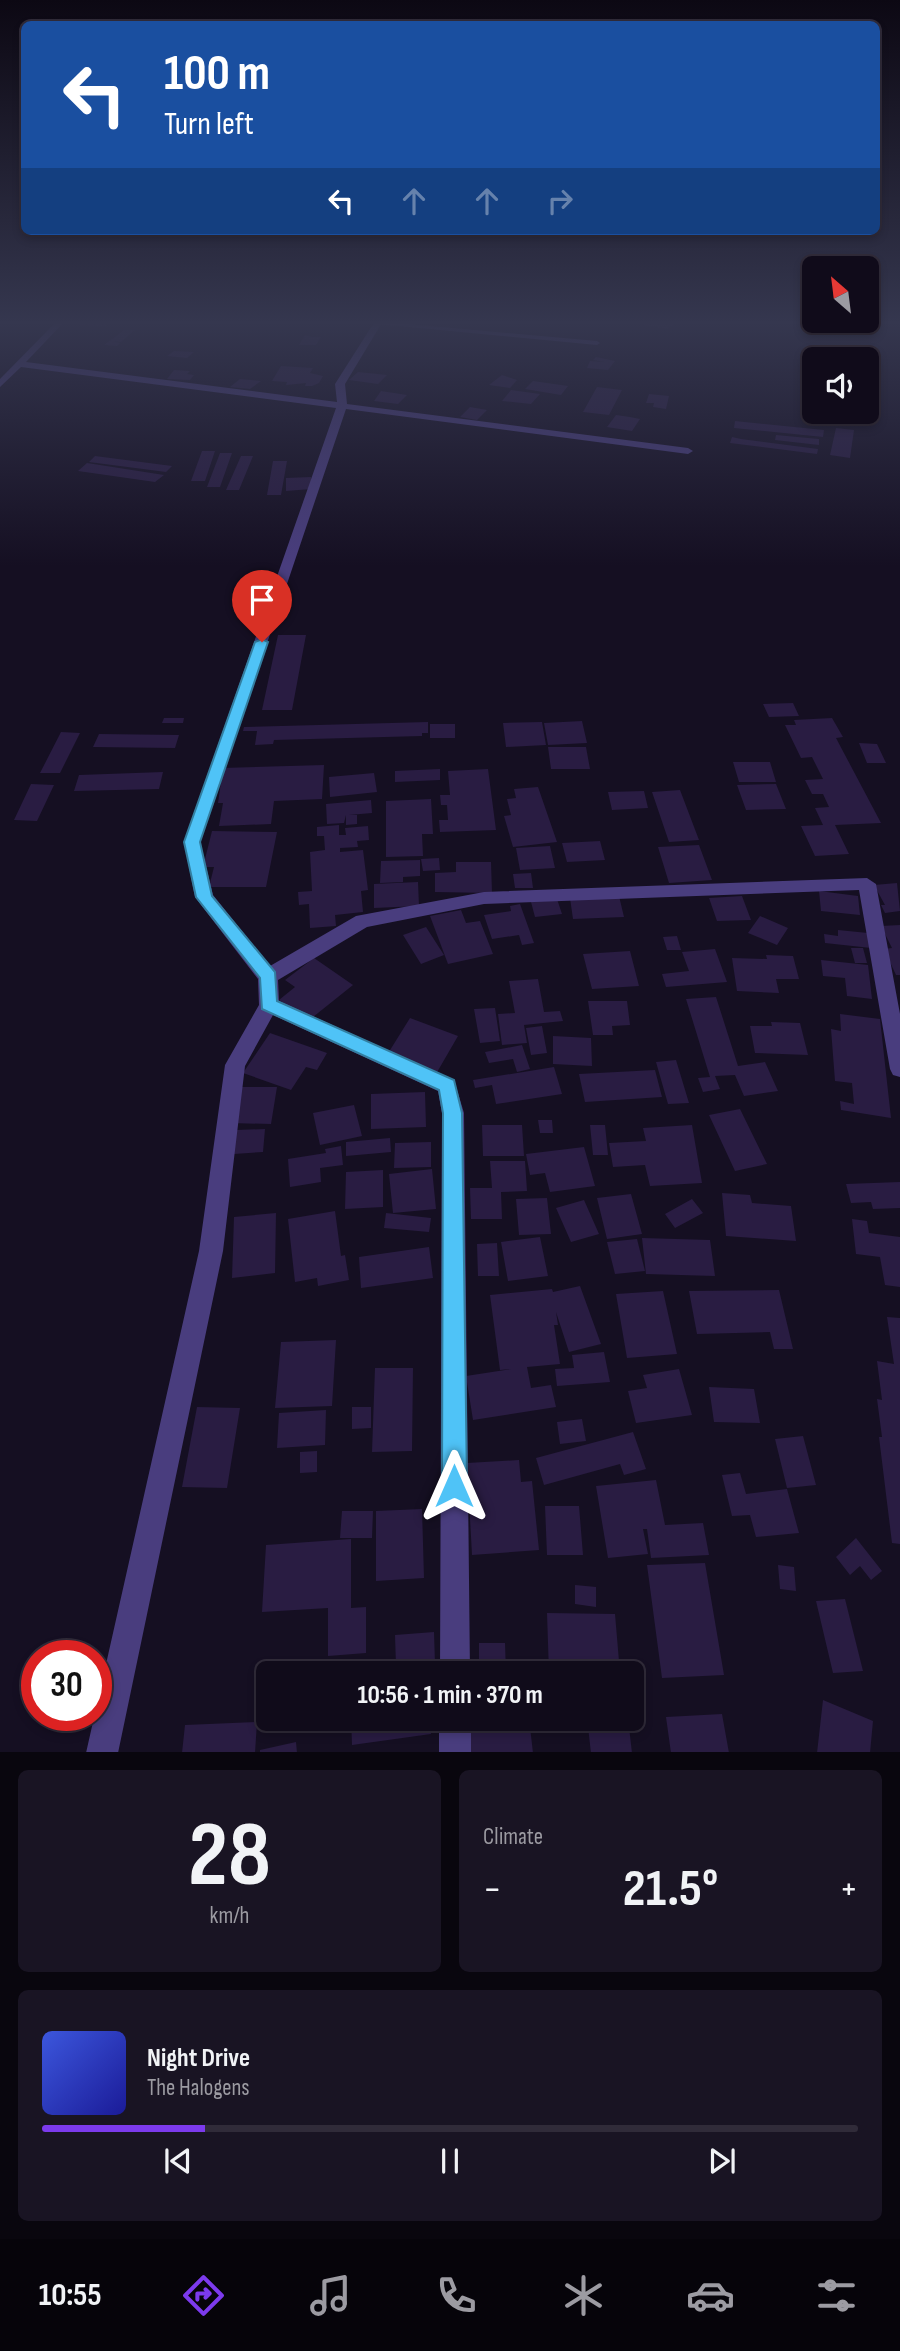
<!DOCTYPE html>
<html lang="en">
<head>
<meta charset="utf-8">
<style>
  body { margin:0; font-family:"Sofia Sans Condensed",sans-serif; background:#191423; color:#f1f3f6; height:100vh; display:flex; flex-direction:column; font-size:26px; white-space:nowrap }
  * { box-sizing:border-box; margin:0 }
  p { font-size:23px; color:#9c9ba2 }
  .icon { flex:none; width:38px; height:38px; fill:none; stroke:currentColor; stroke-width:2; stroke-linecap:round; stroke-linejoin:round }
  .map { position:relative; height:1752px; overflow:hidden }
  .panel { display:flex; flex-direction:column; gap:18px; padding:18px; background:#09060e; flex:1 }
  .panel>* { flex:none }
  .hud { position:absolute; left:21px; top:21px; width:859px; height:214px; border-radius:10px; box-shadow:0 4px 10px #0003,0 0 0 2px #302b39; background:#1a4fa0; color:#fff; overflow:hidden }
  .needle { width:46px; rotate:332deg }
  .controls { position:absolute; left:802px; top:256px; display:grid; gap:14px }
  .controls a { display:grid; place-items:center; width:77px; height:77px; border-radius:10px; background:#100b1a; box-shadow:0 4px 10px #0003,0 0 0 2px #302b39; font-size:35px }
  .speed { position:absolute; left:21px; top:1640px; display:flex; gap:14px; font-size:35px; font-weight:700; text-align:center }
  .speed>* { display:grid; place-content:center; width:91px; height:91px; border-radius:50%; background:#100b1a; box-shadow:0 4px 10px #0003,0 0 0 2px #302b39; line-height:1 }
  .speed .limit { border:10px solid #d22; background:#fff; color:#111 }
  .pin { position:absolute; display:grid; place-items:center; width:60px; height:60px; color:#fff; margin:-72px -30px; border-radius:50% 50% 50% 0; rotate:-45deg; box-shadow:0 0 7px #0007 }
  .pin .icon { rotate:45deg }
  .me { position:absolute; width:77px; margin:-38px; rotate:0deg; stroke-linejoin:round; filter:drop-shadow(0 0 5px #0008) }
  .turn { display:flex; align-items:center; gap:24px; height:147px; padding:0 28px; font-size:32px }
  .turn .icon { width:91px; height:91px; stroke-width:2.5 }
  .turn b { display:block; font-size:49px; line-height:60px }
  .lanes { display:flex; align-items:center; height:66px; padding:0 28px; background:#0003; justify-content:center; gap:35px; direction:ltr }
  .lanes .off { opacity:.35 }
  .big { font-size:52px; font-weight:700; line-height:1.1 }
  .panel .card { flex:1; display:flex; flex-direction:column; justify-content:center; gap:10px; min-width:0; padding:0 24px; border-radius:10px; background:#191423 }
  .panel .dial { align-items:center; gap:0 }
  .dial b { font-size:91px; line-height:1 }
  .song { display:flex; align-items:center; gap:21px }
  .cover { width:84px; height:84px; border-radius:10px; background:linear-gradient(135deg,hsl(230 70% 55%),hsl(240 70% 35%)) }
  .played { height:7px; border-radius:4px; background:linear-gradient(90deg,#7c3aed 20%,#302b39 20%) }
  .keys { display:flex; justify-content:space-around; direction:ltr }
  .heat { display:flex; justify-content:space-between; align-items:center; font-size:38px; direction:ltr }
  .panel .tiles { flex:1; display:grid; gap:18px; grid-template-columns:1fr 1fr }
  .card:last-child { grid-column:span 2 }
  .trip { position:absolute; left:256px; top:1661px; width:388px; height:70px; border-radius:10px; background:#100b1a; box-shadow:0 4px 10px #0003,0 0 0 2px #302b39; font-weight:700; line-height:70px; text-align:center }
  .tabs { display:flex; height:112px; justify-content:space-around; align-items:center; background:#06040a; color:#9c9ba2 }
  .tabs .icon { width:49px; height:49px }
  .tabs .current { color:#7c3aed }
  .tabs b { font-size:32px; color:#f1f3f6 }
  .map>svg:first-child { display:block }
  .building { fill:#291c42 }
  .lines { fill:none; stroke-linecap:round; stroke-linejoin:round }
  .lane { fill:#493d7e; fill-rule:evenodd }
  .street { fill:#493d7e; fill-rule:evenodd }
  .route { fill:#4fc3f7; stroke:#337fa1; stroke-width:2 }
</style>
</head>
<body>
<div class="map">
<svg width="900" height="1753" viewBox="0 0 900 1753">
  <rect width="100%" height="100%" fill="#150f22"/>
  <path class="building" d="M 84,321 L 111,321 L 105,326 L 79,325 Z
    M 640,321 L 670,321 L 677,322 L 668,329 L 637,324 Z
    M 124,330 L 135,330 L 121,342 L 112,341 L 120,343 L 117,346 L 104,345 Z
    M 305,335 L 313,337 L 321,337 L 316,345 L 299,345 Z
    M 174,351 L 194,352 L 187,358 L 167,356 Z
    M 596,357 L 615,361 L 608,370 L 587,368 L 590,361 L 605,362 L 593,360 Z
    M 281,366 L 313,368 L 310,373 L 323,376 L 319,383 L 312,386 L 305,386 L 306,383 L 286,385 L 287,382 L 272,381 Z
    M 174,370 L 190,371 L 187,374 L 194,375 L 190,380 L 167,379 Z
    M 358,372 L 387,375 L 378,384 L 349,380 Z
    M 502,375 L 517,380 L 510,388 L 489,385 Z
    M 240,379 L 261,381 L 250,389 L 230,387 Z
    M 533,381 L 568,386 L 561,395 L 525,389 Z
    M 597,387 L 622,390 L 609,415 L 583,412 Z
    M 511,390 L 540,394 L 531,404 L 502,401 Z
    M 381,391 L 407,395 L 398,404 L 374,401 Z
    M 649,394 L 669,396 L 666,409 L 653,407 L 654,403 L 646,403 Z
    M 470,407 L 487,410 L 477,420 L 460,417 Z
    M 616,415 L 630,417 L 640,419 L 632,431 L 607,427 Z
    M 735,421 L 824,430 L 823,437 L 734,428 Z
    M 836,428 L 854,430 L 850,458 L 830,455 Z
    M 776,435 L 819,439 L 819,445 L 775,440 Z
    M 732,437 L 741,439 L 818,449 L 817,454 L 730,443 Z
    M 202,451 L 215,451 L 205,481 L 191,481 Z
    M 220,453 L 232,453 L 220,487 L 207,487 Z
    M 95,456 L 172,466 L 166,472 L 89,462 Z
    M 241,456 L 253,456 L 239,490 L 226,490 Z
    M 273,461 L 287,461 L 281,495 L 267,495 Z
    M 87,463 L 164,475 L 155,482 L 78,471 Z
    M 311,477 L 311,489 L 286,491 L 286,478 Z
    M 257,578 L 282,578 L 274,602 L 249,601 Z
    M 278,635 L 306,635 L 292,710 L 262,710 Z
    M 793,703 L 799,716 L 769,717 L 763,704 Z
    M 164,718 L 184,718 L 183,723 L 162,723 Z
    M 832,718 L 843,737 L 836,738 L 881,823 L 835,825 L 849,854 L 815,856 L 801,826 L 823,825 L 815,808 L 829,807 L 823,794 L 812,794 L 805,780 L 823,779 L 812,757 L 801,758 L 785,725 L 796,725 L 794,720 Z
    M 582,721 L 587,743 L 548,745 L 544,723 Z
    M 428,722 L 428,733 L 422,733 L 422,736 L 274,740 L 273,744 L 255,745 L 257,731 L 243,731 L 244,727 Z
    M 542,722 L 546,745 L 506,747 L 503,723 Z
    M 430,724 L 455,724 L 455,738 L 430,738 Z
    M 61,732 L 80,733 L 60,773 L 40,773 Z
    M 99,734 L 179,735 L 175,748 L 93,747 Z
    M 859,743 L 877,744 L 886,763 L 867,763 Z
    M 548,747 L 586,747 L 590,769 L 551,769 Z
    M 733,762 L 770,762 L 776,782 L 739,782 Z
    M 324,765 L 322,799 L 274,801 L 271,824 L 219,826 L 223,803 L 218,803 L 223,768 Z
    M 440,769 L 440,780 L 395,782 L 395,771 Z
    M 488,769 L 496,830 L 440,832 L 439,820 L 448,820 L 447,805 L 441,805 L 440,795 L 450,795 L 448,771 Z
    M 163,772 L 159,789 L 74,791 L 79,775 Z
    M 374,773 L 377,792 L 330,797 L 329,777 Z
    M 31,784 L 54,785 L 37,821 L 14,820 Z
    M 776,784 L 786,809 L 746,810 L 737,785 Z
    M 538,787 L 557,842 L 513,847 L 504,816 L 511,815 L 507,799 L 516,798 L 514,789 Z
    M 680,790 L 699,840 L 669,842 L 652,792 Z
    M 644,791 L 648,808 L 612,810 L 608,792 Z
    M 431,799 L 433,834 L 422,834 L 423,856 L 386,857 L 386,801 Z
    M 371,800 L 372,813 L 349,815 L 357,815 L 357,824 L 346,825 L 346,815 L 344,823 L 327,824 L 326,804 Z
    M 339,825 L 339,835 L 346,835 L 345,828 L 368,826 L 369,840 L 357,841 L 358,847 L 340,848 L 340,852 L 363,850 L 368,890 L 361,891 L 363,912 L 335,915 L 336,926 L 310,928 L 309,904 L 299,905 L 298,892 L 312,891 L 310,852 L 325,850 L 324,836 L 317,836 L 317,827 Z
    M 212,831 L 277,832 L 266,887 L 209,887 L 214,867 L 203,867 Z
    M 600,841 L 605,860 L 567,862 L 562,843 Z
    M 699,845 L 712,880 L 669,883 L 658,847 Z
    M 550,846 L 555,868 L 520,870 L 516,848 Z
    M 439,858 L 440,870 L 423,871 L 421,859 Z
    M 420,860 L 420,876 L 403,877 L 403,882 L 380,883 L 381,861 Z
    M 456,862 L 491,862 L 492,893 L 435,892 L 435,873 L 456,872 Z
    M 531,873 L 533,888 L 515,888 L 513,874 Z
    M 418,882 L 419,906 L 374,908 L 374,884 Z
    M 897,883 L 900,911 L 885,913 L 881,905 L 885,905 L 874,885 Z
    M 819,891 L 858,896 L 860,915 L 821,911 Z
    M 619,896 L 624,917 L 573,919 L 570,898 Z
    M 742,896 L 751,920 L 717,921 L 709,898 Z
    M 557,899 L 562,914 L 535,917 L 531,902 Z
    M 520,904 L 534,943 L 522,945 L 519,935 L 492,939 L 484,915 L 511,911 L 510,906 Z
    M 461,910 L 466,923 L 480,921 L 493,954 L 448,964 L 430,916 Z
    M 760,916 L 788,928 L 777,945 L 748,933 Z
    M 900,925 L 900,975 L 896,975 L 884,949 L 892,948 L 881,926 Z
    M 426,927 L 444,955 L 421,964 L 403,935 Z
    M 838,930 L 868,933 L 871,948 L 825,943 L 824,934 L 838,936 Z
    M 677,936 L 681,950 L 667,950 L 663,937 Z
    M 851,948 L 863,948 L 867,963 L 855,963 Z
    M 715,949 L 727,982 L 666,987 L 662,974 L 689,971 L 682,952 Z
    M 630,951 L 639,986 L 592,989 L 583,954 Z
    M 766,955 L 793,956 L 799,979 L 776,979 L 779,993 L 737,991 L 732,958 L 767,959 Z
    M 314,958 L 353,985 L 308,1021 L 279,1000 L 295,987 L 285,980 Z
    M 821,960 L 868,965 L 872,999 L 847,996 L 845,978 L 823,976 Z
    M 538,979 L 544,1012 L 560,1011 L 563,1021 L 524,1025 L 527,1043 L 502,1045 L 498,1014 L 515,1013 L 509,981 Z
    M 716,997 L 738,1066 L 765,1062 L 778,1091 L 744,1096 L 735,1075 L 715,1076 L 720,1089 L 703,1092 L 698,1078 L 710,1077 L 686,999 Z
    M 588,1001 L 627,1001 L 630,1025 L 612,1026 L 613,1035 L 593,1035 Z
    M 495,1008 L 500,1041 L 480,1043 L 474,1009 Z
    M 840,1014 L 880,1019 L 891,1118 L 841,1110 L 840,1101 L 854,1104 L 852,1083 L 835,1081 L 831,1029 L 841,1031 Z
    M 410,1018 L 458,1036 L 436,1074 L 387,1055 Z
    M 771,1022 L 800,1023 L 808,1055 L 755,1053 L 750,1026 L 772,1026 Z
    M 542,1026 L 547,1053 L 531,1055 L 526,1028 Z
    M 270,1033 L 327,1053 L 317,1070 L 306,1067 L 291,1090 L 243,1073 Z
    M 553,1036 L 591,1038 L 592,1066 L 553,1064 Z
    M 522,1045 L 530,1069 L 517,1072 L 513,1059 L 489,1063 L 485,1052 Z
    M 676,1060 L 689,1103 L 668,1104 L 656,1062 Z
    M 554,1067 L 562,1094 L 496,1104 L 492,1085 L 475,1088 L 473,1080 Z
    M 655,1070 L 662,1097 L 585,1102 L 579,1074 Z
    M 238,1087 L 277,1087 L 271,1124 L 231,1123 Z
    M 425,1092 L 426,1127 L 371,1129 L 371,1094 Z
    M 354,1105 L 362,1136 L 320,1145 L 313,1113 Z
    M 740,1109 L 767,1164 L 735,1171 L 709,1115 Z
    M 538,1120 L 552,1120 L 553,1133 L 540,1133 Z
    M 482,1125 L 522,1125 L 524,1156 L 483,1156 Z
    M 590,1125 L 605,1125 L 608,1155 L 593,1155 Z
    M 692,1125 L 702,1183 L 650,1186 L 645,1165 L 613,1167 L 609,1143 L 646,1141 L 643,1128 Z
    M 265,1129 L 263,1152 L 234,1154 L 236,1130 Z
    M 390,1138 L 391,1152 L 346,1156 L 346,1142 Z
    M 431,1142 L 431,1167 L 394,1168 L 395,1143 Z
    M 341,1146 L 343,1165 L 320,1168 L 321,1182 L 290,1187 L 288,1159 L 326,1153 L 325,1149 Z
    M 584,1147 L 595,1186 L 550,1192 L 545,1173 L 530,1175 L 526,1154 Z
    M 490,1161 L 525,1161 L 527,1191 L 501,1192 L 502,1219 L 471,1219 L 470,1188 L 492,1188 Z
    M 432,1169 L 436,1209 L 393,1213 L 389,1174 Z
    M 383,1170 L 383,1207 L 345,1209 L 346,1172 Z
    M 900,1182 L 900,1208 L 873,1209 L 871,1202 L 851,1203 L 846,1184 Z
    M 722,1193 L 750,1195 L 752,1203 L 791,1206 L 796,1241 L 726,1236 Z
    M 631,1194 L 642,1234 L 607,1239 L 597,1198 Z
    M 547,1198 L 551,1234 L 519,1235 L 516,1199 Z
    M 692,1199 L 703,1213 L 675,1228 L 665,1214 Z
    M 584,1200 L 599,1234 L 571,1242 L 556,1208 Z
    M 335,1211 L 341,1256 L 345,1255 L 349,1280 L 318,1286 L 317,1278 L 295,1282 L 288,1219 Z
    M 276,1213 L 275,1273 L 232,1278 L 234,1217 Z
    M 386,1213 L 431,1218 L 429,1232 L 384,1228 Z
    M 852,1219 L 867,1221 L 869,1233 L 900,1237 L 900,1287 L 885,1285 L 880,1257 L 856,1254 Z
    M 540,1237 L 548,1276 L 508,1281 L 501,1242 Z
    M 642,1238 L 710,1240 L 715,1276 L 646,1274 Z
    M 637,1239 L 645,1271 L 615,1274 L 607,1242 Z
    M 497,1243 L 499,1276 L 478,1276 L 477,1244 Z
    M 429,1247 L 433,1278 L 361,1288 L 359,1257 Z
    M 580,1286 L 601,1344 L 569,1352 L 556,1312 L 558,1325 L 554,1325 L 560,1364 L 527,1367 L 531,1388 L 551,1385 L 556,1407 L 473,1420 L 466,1376 L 511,1369 L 500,1370 L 490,1295 L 552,1289 L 553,1292 Z
    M 779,1290 L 793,1349 L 774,1349 L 770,1332 L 697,1334 L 689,1291 Z
    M 663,1291 L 677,1354 L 627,1358 L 616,1294 Z
    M 887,1317 L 900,1318 L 900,1544 L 892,1543 L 879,1437 L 882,1437 L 877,1399 L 882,1400 L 877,1361 L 894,1364 Z
    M 336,1340 L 332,1406 L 275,1408 L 281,1342 Z
    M 604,1352 L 610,1382 L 557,1386 L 555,1369 L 574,1368 L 572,1355 Z
    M 375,1368 L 413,1368 L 412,1451 L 372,1452 Z
    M 679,1369 L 692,1415 L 636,1423 L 628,1391 L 647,1388 L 643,1375 Z
    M 709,1387 L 754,1389 L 760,1423 L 714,1422 Z
    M 197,1407 L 240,1408 L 227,1488 L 182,1487 Z
    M 352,1407 L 371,1407 L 371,1428 L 352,1429 Z
    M 326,1410 L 325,1445 L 277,1448 L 279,1413 Z
    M 582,1419 L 586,1441 L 560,1444 L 557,1422 Z
    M 633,1432 L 646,1469 L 624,1475 L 620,1464 L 544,1485 L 536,1458 Z
    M 803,1436 L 816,1485 L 787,1488 L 775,1439 Z
    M 317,1451 L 317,1472 L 300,1473 L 300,1452 Z
    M 519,1460 L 521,1482 L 532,1481 L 539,1550 L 472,1555 L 467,1463 Z
    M 740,1473 L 746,1494 L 787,1489 L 799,1533 L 756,1537 L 750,1515 L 732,1516 L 722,1475 Z
    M 656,1480 L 665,1525 L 703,1523 L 709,1555 L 651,1558 L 647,1529 L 643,1529 L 648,1554 L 608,1558 L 596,1486 Z
    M 545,1506 L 579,1506 L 583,1555 L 547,1555 Z
    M 422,1509 L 424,1578 L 376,1581 L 376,1511 Z
    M 342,1511 L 373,1511 L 372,1538 L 340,1538 Z
    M 856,1538 L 882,1571 L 871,1580 L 860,1566 L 850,1575 L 836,1557 Z
    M 351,1539 L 351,1608 L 366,1607 L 366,1653 L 328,1656 L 328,1608 L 262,1612 L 266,1545 Z
    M 705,1563 L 724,1675 L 662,1678 L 647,1565 Z
    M 778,1565 L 794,1567 L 796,1591 L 780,1589 Z
    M 575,1585 L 596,1587 L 596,1607 L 575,1604 Z
    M 845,1599 L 863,1671 L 833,1673 L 816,1601 Z
    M 547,1613 L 615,1614 L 620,1673 L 549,1673 Z
    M 434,1632 L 435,1664 L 396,1666 L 395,1635 Z
    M 479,1643 L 505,1643 L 506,1673 L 479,1673 Z
    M 427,1666 L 427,1673 L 387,1673 L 387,1671 Z
    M 823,1700 L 873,1721 L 870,1753 L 817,1753 Z
    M 722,1714 L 729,1753 L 671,1753 L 666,1717 Z
    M 351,1718 L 430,1718 L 431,1734 L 352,1745 Z
    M 529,1718 L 533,1753 L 470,1753 L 467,1720 Z
    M 587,1718 L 628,1718 L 632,1753 L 591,1753 Z
    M 257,1722 L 255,1753 L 182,1753 L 185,1725 Z
    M 296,1742 L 297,1753 L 260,1753 L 260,1750 Z"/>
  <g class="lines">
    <path class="lane" d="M 376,321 L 597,341 L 600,343 L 597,345 L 378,324 Z"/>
    <path class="street" d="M 57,321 L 65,321 L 26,362 L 337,402 L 335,384 L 375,321 L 383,321 L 345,384 L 347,404 L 688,448 L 693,451 L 688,454 L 346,409 L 200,842 L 213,895 L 270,966 L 356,916 L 484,892 L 867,878 L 876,884 L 900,1014 L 900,1077 L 893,1075 L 890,1069 L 859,890 L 484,904 L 367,927 L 278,980 L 279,1001 L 454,1080 L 464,1113 L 470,1673 L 440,1673 L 442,1113 L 438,1091 L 273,1015 L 245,1066 L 223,1251 L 118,1753 L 86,1753 L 199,1251 L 225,1065 L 259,1005 L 258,979 L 195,897 L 184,842 L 336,408 L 21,367 L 0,387 L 0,379 Z
      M 439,1718 L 471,1718 L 471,1753 L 439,1753 Z"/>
  </g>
  <linearGradient id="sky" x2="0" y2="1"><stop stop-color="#0c0813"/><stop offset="0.57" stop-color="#35374f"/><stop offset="1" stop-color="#35374f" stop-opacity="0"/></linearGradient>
  <rect width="900" height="566" fill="url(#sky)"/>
  <path class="route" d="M 262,639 L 268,642 L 200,842 L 212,896 L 275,972 L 277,1001 L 454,1080 L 462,1113 L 467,1486 L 463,1495 L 454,1499 L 445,1495 L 442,1486 L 443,1113 L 439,1090 L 262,1009 L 260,978 L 196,897 L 184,842 L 255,642 Z"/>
</svg>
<div class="controls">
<a><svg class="needle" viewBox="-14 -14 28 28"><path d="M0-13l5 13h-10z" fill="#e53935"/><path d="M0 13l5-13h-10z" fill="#9c9ba2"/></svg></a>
<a><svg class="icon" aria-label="sound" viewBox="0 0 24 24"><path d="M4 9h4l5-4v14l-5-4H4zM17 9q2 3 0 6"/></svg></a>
</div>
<div class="speed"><div class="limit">30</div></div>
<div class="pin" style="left:262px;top:642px;background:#d93025"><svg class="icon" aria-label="arrive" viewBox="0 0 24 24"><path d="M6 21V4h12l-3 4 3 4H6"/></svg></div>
<svg class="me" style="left:454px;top:1486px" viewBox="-20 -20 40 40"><path d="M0-17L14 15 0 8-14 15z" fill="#4fc3f7" stroke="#fff" stroke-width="4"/></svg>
<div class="trip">10:56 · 1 min · 370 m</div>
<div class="hud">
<div class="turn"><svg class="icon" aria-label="left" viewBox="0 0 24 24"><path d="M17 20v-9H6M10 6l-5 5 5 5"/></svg><div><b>100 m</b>Turn left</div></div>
<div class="lanes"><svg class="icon" aria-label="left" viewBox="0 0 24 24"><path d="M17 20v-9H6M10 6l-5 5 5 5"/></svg><svg class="icon off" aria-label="ahead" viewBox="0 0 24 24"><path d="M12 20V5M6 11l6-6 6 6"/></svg><svg class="icon off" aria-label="ahead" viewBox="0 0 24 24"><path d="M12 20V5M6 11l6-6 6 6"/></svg><svg class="icon off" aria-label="right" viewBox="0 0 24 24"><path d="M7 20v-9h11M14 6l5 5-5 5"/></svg></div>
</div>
</div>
<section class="panel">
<div class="tiles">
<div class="card dial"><b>28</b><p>km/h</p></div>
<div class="card"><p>Climate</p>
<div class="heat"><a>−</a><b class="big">21.5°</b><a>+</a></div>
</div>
<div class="card">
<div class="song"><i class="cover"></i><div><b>Night Drive</b><p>The Halogens</p></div></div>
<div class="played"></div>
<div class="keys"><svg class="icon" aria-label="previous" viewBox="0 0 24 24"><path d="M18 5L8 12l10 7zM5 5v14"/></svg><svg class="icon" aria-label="pause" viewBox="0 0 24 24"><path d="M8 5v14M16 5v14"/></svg><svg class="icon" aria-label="next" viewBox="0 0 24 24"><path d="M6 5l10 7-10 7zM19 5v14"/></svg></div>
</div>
</div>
</section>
<nav class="tabs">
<b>10:55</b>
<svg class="icon current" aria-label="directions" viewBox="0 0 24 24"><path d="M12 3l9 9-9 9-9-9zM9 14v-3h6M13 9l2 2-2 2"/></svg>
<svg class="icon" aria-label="music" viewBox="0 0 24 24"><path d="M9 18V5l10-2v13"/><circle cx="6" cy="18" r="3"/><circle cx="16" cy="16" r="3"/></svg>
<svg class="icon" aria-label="phone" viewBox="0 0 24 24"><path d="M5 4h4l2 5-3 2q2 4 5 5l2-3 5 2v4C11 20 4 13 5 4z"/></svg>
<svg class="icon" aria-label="climate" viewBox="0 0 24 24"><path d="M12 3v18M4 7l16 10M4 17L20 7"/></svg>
<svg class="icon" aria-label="car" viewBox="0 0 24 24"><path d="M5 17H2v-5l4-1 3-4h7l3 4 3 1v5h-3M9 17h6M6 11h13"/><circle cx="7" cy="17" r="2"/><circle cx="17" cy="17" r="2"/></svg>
<svg class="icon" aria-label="filters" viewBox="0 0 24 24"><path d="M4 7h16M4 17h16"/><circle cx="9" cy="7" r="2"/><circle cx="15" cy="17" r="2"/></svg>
</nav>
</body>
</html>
